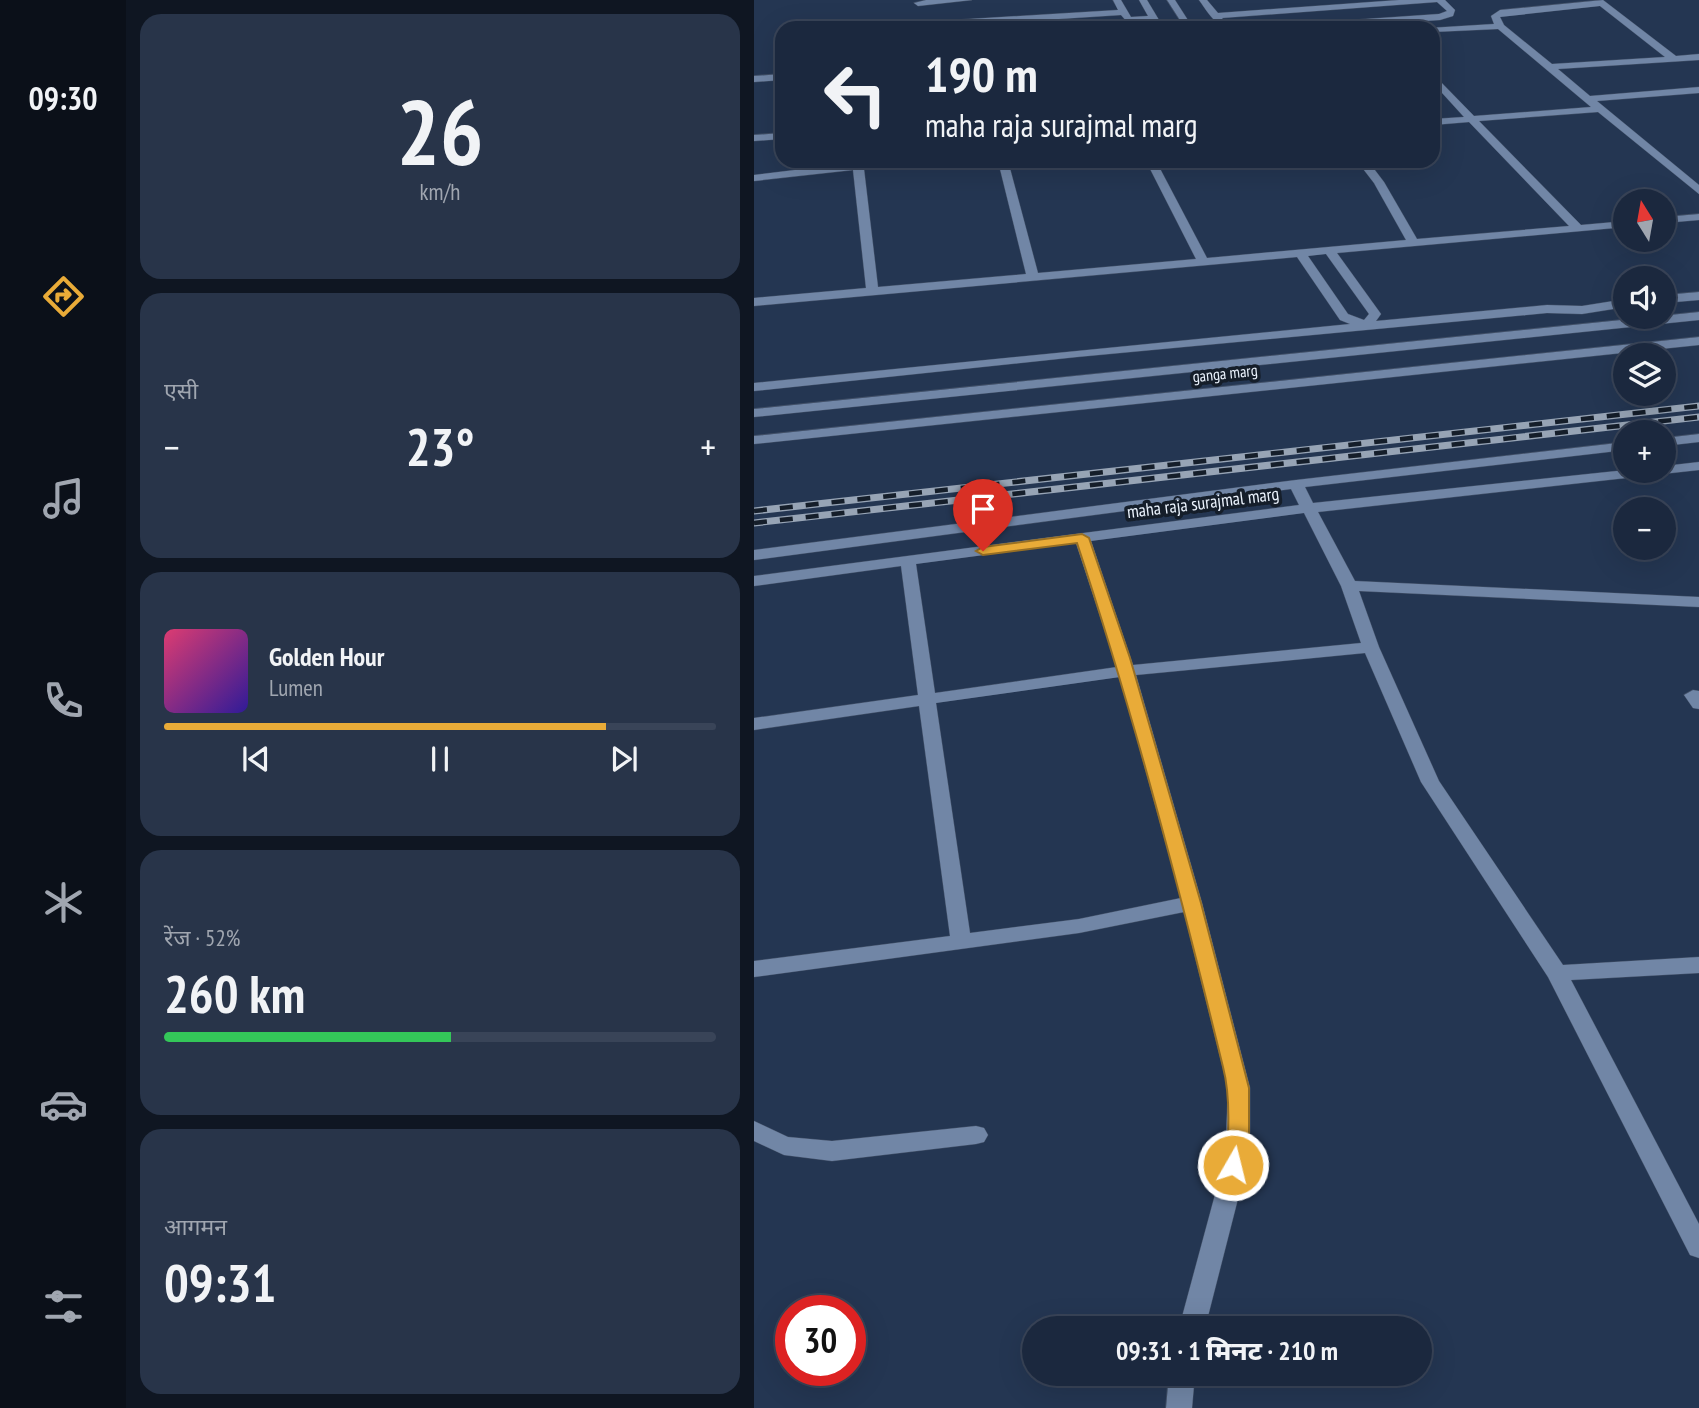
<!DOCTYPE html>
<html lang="hi">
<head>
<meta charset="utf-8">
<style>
  body { margin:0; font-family:"PT Sans Narrow","Noto Sans Devanagari",sans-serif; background:#283449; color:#f1f3f6; height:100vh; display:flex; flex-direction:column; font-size:26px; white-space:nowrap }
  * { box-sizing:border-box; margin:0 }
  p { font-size:23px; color:#a0a6b0 }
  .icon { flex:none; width:38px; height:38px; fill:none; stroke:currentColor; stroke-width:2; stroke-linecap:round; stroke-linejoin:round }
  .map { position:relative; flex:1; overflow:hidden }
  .drawer { display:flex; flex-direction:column; gap:14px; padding:14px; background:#0f1622; width:628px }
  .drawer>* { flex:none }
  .banner { position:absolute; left:21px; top:21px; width:665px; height:147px; border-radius:21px; box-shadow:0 7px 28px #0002,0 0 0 2px #394458; background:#1b283e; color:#f1f3f6; overflow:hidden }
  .needle { width:46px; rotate:349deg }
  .tools { position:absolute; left:859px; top:189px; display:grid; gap:14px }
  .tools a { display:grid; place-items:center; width:63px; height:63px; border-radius:50%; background:#1b283e; box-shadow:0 7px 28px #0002,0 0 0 2px #394458; font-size:35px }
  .speed { position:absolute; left:21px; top:1295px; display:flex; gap:14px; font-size:35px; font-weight:700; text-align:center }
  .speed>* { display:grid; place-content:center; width:91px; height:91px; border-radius:50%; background:#1b283e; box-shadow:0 7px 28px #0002,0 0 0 2px #394458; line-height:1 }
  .speed .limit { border:10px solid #d22; background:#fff; color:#111 }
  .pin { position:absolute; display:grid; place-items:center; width:60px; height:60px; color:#fff; margin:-72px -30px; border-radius:50% 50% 50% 0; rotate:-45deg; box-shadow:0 0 7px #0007 }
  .pin .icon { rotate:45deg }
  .me { position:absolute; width:77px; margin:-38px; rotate:8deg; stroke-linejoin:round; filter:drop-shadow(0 0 5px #0008) }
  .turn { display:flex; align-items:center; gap:24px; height:147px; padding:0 35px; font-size:32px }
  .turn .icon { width:91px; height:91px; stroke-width:2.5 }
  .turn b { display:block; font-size:49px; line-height:60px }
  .big { font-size:52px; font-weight:800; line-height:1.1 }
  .drawer .card { flex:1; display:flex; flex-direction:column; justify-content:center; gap:10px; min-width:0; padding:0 24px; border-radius:21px; background:#283449 }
  .drawer .dial { align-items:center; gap:0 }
  .dial b { font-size:91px; line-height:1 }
  .song { display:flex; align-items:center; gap:21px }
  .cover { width:84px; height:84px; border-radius:10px; background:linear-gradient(135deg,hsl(340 70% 55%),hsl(250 70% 35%)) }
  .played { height:7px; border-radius:4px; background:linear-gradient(90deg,#e9ab38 80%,#394458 80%) }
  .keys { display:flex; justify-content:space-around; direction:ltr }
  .heat { display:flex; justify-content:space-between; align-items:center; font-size:38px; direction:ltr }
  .charge { height:10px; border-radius:5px; background:linear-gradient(90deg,#34c759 52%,#394458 0) }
  .trip { position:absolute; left:268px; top:1316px; width:410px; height:70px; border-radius:35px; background:#1b283e; box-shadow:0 7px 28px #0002,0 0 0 2px #394458; font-weight:800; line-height:70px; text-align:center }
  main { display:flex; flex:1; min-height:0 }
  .tabs { display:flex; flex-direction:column; width:126px; justify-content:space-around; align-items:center; background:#0b1019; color:#a0a6b0 }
  .tabs .icon { width:49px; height:49px }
  .tabs .on { color:#e9ab38 }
  .tabs b { font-size:32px; color:#f1f3f6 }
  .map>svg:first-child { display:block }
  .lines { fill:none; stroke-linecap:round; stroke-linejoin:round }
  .minor-casing { stroke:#425067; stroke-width:1 }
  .minor { fill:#7186a6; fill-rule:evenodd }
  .rail-casing { stroke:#97a4b5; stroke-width:7 }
  .rail { stroke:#151e2a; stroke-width:4.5; stroke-dasharray:13; stroke-linecap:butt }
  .route { fill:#e9ab38; stroke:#976f24; stroke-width:2 }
  .labels { text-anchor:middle; stroke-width:7; stroke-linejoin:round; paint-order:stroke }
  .far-street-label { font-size:16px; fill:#ebf3fd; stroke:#151e2a }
  .street-label { font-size:18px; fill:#ebf3fd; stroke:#151e2a }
</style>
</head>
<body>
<main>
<nav class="tabs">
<b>09:30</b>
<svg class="icon on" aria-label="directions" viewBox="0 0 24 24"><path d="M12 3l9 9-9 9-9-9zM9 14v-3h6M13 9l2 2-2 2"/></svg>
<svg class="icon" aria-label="music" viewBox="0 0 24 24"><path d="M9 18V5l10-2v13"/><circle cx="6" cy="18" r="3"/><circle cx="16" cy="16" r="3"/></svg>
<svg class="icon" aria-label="phone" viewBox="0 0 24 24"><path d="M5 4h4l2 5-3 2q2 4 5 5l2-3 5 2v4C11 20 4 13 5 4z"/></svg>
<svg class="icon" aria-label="climate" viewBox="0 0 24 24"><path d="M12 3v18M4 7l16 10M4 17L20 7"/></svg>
<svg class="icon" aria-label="car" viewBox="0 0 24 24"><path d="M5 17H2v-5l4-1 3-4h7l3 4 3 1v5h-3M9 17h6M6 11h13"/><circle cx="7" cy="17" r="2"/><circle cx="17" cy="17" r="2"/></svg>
<svg class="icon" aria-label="filters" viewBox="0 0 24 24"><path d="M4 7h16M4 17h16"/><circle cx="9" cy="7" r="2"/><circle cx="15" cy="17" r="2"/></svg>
</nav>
<section class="drawer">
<div class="card dial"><b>26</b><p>km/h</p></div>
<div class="card"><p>एसी</p>
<div class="heat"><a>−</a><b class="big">23°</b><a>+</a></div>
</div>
<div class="card">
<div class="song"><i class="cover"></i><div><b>Golden Hour</b><p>Lumen</p></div></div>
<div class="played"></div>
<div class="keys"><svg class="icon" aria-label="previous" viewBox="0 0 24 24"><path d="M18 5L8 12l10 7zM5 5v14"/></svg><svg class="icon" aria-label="pause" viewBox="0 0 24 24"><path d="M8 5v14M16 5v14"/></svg><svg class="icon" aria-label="next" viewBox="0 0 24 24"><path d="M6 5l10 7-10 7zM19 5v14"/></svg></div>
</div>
<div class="card"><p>रेंज · 52%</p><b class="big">260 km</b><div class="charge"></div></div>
<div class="card"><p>आगमन</p><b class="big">09:31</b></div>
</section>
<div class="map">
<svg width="945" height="1408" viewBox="0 0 945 1408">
  <rect width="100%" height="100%" fill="#243652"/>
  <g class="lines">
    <defs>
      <path id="minor" d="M 172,0 L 218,0 L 164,6 L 160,3 Z
        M 359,0 L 367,0 L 377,17 L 394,16 L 385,0 L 393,0 L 408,25 L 401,27 L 397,21 L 374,23 L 367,15 L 166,28 L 162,25 L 166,22 L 364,10 Z
        M 413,0 L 421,0 L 439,28 L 431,28 Z
        M 445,0 L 453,0 L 464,13 L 645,0 L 691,0 L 701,10 L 699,16 L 686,20 L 563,28 L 520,28 L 524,25 L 685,14 L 693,11 L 683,2 L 468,18 L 471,22 L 489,28 C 462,28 460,21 445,0 Z
        M 849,0 L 922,56 L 945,54 L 945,60 L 804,69 L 836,96 L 945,87 L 945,93 L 843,101 L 945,185 L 945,194 L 844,112 L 725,121 L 827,225 L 872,221 L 872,227 L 583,253 L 627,314 L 622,321 L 793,305 L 828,306 L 872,299 L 872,307 L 828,314 L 793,313 L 323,357 L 0,391 L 0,383 L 596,324 L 586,320 L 543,257 L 0,306 L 0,298 L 112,288 L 99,170 L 0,181 L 0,175 L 98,163 L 98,161 L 190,161 L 185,164 L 110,169 L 124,287 L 272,274 L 244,161 L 254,161 L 284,273 L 442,259 L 392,161 L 402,161 L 453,258 L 652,240 L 620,183 L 603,161 L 614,161 L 630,182 L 663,239 L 815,226 L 715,122 L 679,125 L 679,119 L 710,117 L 679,83 L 679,74 L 720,116 L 837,107 L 744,29 L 679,32 L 679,28 L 675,28 L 740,24 L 737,16 L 746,10 ZM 846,6 L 911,57 L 798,64 L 750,25 L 746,17 ZM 572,254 L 615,314 L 610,320 L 594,314 L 554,256 Z
        M 28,74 L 28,80 L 0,82 L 0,76 Z
        M 28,133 L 28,139 L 0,141 L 0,135 Z
        M 945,214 L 945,220 L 910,223 L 910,217 Z
        M 945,292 L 945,300 L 910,303 L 910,295 Z
        M 945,312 L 945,320 L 0,417 L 0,409 Z
        M 945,337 L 945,345 L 0,444 L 0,436 Z
        M 945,434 L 945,442 L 910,446 L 910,438 Z
        M 872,442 L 872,450 L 551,487 L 559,503 L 872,470 L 910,471 L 910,466 L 945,462 L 945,470 L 564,512 L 601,581 L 945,597 L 945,607 L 605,591 L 625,647 L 685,781 L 809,965 L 945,957 L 945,973 L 817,980 L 945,1224 L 945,1258 L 936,1255 L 794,977 L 667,782 L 611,653 L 382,675 L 448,903 L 496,1088 L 496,1139 L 486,1191 L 451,1328 L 425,1328 L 462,1191 L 472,1139 L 474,1088 L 430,912 L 325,933 L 0,977 L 0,961 L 196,936 L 165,706 L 0,730 L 0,718 L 164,695 L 147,566 L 0,586 L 0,576 L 545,505 L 537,489 L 0,560 L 0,550 L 542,480 ZM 550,513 L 587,586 L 607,643 L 379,665 L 337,541 ZM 322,543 L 363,667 L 181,693 L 162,564 ZM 366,677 L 427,898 L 325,919 L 216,933 L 182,703 Z
        M 939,690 L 945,691 L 945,709 L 939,708 L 930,695 Z
        M 0,1121 L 34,1137 L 78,1141 L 222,1126 L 230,1128 L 234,1135 L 230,1142 L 222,1144 L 78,1161 L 30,1155 L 0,1141 Z
        M 415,1374 L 441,1374 L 438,1408 L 412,1408 Z"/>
    </defs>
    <use href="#minor" class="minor-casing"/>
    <use href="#minor" class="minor"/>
    <defs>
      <path id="rail" d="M 0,511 L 945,406
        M 0,523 L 945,417"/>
    </defs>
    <use href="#rail" class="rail-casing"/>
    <use href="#rail" class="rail"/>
  </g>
  <path class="route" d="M 328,534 L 335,538 L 376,658 L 447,903 L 495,1088 L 495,1139 L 487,1172 L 479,1174 L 472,1172 C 466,1160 473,1148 474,1135 C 475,1112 475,1090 469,1067 C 426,891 380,715 323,543 L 229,555 L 222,551 L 229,547 Z"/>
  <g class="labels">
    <g class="far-street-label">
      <text transform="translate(471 373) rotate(-6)" y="6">ganga marg</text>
    </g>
    <g class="street-label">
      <text transform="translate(449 503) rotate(-7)" y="6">maha raja surajmal marg</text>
    </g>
  </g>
</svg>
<div class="tools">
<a><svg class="needle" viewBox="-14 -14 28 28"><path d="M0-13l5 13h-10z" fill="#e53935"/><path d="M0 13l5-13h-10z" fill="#a0a6b0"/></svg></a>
<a><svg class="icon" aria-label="sound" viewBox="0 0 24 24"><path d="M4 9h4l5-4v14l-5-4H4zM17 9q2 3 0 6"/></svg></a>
<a><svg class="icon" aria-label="layers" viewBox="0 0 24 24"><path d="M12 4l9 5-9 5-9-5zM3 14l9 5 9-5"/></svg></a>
<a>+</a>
<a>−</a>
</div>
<div class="speed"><div class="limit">30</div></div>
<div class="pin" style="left:229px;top:551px;background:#d93025"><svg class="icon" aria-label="arrive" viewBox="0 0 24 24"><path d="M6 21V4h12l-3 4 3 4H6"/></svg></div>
<svg class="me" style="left:479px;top:1165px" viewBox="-20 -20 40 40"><circle r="17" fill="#e9ab38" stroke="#fff" stroke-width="3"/><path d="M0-11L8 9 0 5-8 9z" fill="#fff"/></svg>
<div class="trip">09:31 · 1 मिनट · 210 m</div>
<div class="banner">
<div class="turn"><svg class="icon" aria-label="left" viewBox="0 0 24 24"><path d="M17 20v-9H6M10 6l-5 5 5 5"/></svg><div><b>190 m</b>maha raja surajmal marg</div></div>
</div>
</div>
</main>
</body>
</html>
